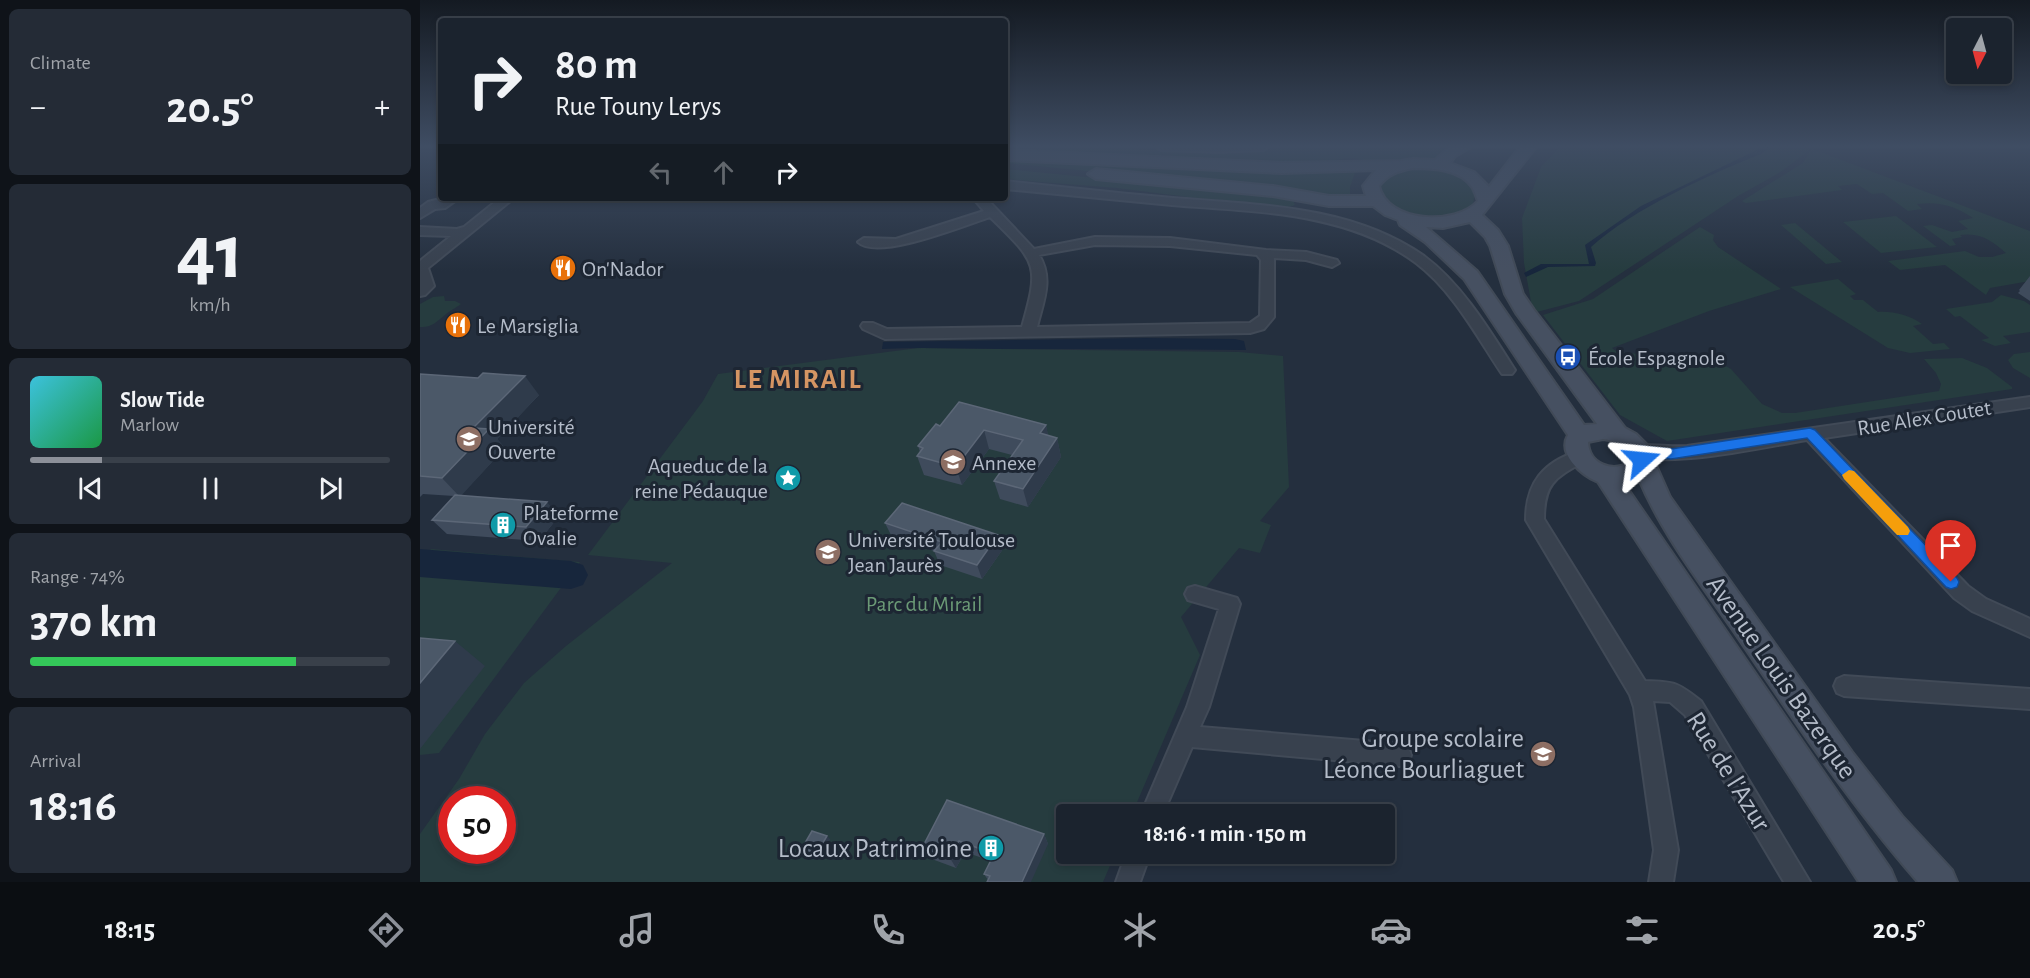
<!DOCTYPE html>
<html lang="en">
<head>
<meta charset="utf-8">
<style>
  body { margin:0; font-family:"Alegreya Sans",sans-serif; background:#242b36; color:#f1f3f6; height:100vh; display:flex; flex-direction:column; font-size:22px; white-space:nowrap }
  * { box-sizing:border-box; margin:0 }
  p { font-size:20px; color:#a0a4aa }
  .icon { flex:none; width:33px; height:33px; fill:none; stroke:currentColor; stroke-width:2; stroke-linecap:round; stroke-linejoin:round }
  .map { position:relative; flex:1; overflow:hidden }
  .side { display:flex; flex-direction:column; gap:9px; padding:9px; background:#0f1319; width:420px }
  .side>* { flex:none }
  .top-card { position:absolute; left:18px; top:18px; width:570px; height:183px; border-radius:6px; box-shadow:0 3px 9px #0003,0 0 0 2px #39404a; background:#1b232e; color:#f1f3f6; overflow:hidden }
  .needle { width:39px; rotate:186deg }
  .tools { position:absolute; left:1526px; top:18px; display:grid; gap:12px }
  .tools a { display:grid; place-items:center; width:66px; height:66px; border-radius:6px; background:#1b232e; box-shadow:0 3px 9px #0003,0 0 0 2px #39404a; font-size:30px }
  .speed { position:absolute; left:18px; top:786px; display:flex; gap:12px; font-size:30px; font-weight:700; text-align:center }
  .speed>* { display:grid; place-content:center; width:78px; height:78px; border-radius:50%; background:#1b232e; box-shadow:0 3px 9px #0003,0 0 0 2px #39404a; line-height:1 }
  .speed .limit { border:9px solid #d22; background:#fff; color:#111 }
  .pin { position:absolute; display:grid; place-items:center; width:51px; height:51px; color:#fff; margin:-62px -26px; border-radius:50% 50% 50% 0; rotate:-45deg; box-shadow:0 0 6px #0007 }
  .pin .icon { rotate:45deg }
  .me { position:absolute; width:66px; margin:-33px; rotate:72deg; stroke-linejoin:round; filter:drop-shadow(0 0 4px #0008) }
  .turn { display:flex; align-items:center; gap:21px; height:126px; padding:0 18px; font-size:27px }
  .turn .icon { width:78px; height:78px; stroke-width:2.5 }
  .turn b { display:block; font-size:42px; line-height:51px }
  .lanes { display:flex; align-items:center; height:57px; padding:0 18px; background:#0003; justify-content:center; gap:30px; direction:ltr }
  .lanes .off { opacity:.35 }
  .big { font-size:45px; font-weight:600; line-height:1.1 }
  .side .tile { flex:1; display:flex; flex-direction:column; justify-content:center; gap:9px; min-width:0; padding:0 21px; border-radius:9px; background:#242b36 }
  .side .dial { align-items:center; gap:0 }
  .dial b { font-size:78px; line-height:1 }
  .song { display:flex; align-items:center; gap:18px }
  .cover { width:72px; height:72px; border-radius:9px; background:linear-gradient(135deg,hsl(190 70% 55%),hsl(140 70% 35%)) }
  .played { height:6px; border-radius:3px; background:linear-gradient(90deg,#8c9099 20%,#39404a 20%) }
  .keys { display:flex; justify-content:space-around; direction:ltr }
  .heat { display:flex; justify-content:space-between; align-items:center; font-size:33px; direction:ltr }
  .charge { height:9px; border-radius:4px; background:linear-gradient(90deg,#34c759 74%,#39404a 0) }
  .trip { position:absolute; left:636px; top:804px; width:339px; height:60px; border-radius:6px; background:#1b232e; box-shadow:0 3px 9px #0003,0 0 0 2px #39404a; font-weight:600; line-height:60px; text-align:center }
  .menu { display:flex; height:96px; justify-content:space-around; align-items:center; background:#0b0e12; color:#a0a4aa }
  .menu .icon { width:42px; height:42px }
  .menu .current { color:#8c9099 }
  .menu b { font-size:27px; color:#f1f3f6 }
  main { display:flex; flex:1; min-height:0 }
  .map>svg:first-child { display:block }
  .green { fill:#263c3f; fill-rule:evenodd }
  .water { fill:#17263c }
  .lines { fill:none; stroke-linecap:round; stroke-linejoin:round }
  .river { fill:#17263c; fill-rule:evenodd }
  .street-casing { stroke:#414a57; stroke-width:4 }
  .secondary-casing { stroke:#414a57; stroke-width:4 }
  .street { fill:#38414e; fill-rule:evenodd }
  .secondary { fill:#465061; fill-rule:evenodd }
  .wall { fill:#3f4b5c }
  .shaded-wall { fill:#2f3b4b }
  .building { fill:#4b5868; stroke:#5c6777; stroke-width:1.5 }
  .route { fill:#1a73e8; stroke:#114b97; stroke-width:1.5 }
  .slow { fill:#f59e0b }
  .labels { text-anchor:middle; stroke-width:6; stroke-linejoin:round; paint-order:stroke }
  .poi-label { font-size:22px; fill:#b4bcc9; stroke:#1d2633; text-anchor:start }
  .street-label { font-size:22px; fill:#b4bcc9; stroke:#1d2633 }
  .park-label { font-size:22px; fill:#6b9a76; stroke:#1d2633 }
  .near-street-label { font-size:27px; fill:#b4bcc9; stroke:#1d2633 }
  .near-poi-label { font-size:27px; fill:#b4bcc9; stroke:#1d2633; text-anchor:end }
  .district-label { font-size:28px; font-weight:bold; letter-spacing:1.5px; fill:#d59563; stroke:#1d2633 }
</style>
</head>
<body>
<main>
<section class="side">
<div class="tile"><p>Climate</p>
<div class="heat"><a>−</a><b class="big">20.5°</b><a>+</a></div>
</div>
<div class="tile dial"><b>41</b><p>km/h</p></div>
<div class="tile">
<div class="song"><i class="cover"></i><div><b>Slow Tide</b><p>Marlow</p></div></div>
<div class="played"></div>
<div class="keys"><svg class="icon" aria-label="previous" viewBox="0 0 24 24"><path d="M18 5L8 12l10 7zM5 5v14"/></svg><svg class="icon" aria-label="pause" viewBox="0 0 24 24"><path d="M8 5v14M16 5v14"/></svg><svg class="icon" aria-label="next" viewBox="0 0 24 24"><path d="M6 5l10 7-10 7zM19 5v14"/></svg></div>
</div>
<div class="tile"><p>Range · 74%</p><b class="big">370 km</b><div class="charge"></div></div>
<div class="tile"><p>Arrival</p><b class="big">18:16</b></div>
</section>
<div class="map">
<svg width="1610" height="882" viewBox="0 0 1610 882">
  <rect width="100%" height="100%" fill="#242f3e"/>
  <path class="green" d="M 585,147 L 674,149 L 682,147 L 799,154 L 880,147 L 1028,147 L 1017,157 L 1007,160 L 947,162 C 934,155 917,159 903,163 L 815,162 L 585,151 Z
    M 1140,147 L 1394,147 L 1392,149 L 1610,231 L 1610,281 L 1570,288 L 1566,295 L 1525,265 L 1480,270 L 1468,261 L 1545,251 L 1559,257 L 1572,257 L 1586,253 C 1573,242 1562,232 1540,235 L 1542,237 L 1532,239 L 1536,245 L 1530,246 L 1503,226 L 1512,225 L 1532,232 L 1548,229 L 1538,221 L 1553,218 C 1536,206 1519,201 1497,204 L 1502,209 L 1488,211 L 1463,193 L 1452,194 L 1437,184 L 1418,186 L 1422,190 L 1326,203 L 1322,201 L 1383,163 L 1391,149 L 1359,173 L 1318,196 L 1159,301 L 1113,313 L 1104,263 L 1102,218 L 1121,167 Z
    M 585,158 L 936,170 L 930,187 L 930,198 L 920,198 L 780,182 L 585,163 Z
    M 585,169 L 815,192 C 835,200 856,193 872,198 L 875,205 L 862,209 L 697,188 L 585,179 Z
    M 1006,169 C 1025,171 1045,176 1055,193 L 1053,204 C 1032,228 984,218 963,198 L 961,186 C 969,170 990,168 1006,169 Z
    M 1476,216 L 1517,247 L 1461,253 L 1423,222 Z
    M 1375,223 L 1422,262 L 1406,264 L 1361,225 Z
    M 1280,227 L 1294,235 L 1293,240 L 1298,247 L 1361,289 L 1289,311 L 1192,348 L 1197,352 L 1296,361 L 1311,369 L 1342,404 L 1362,413 L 1375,413 L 1519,391 L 1521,384 L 1516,373 L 1504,359 L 1542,358 L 1567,368 L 1592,387 L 1592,389 L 1247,441 L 1200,415 L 1123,315 L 1173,299 Z
    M 1418,279 L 1436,294 L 1430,296 L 1434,300 L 1443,300 L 1458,312 C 1473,311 1489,315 1502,324 L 1493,326 L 1513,344 L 1524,343 L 1530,349 L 1490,353 L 1468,348 L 1370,287 Z
    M 1581,295 L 1604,301 L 1610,305 L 1610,332 L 1583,336 L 1591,343 L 1575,346 L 1561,340 L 1569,338 L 1540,316 L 1535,317 L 1526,309 L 1572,302 Z
    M 24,296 L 25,301 L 35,301 L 41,304 C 36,308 29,311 25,315 C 17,321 12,328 0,327 L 0,304 L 13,297 Z
    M 498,348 L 819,352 L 863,356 L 869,487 L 840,521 L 851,525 L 840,553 L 819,548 L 761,617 L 780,655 L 712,814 L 646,814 L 646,854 L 695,854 L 683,882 L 0,882 L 0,834 L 39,779 L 65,734 L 104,683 L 146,646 L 252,563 L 168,555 L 283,401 L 298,374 ZM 32,800 L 82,800 L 82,850 L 32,850 Z
    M 1610,352 L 1610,378 L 1593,368 L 1588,360 L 1594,354 Z
    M 11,549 L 160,562 L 19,753 L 0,755 L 0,561 Z"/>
  <path class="water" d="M 1343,147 L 1351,147 L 1341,154 C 1288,175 1213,209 1171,247 L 1176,263 L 1175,266 L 1128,267 L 1106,277 L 1104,273 L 1121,264 L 1169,264 L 1165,245 L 1221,206 Z
    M 726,338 L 815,339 L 824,341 L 826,350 C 746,349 666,349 586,349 C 545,349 504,347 462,349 L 463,342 Z"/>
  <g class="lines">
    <path class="river" d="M 0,549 L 151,561 L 163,565 L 168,575 L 163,585 L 151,589 L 0,577 Z"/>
    <defs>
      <path id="street" d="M 736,147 L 848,147 L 843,150 L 799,152 L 741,150 Z
        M 585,181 C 641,187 697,193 753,198 C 838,205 931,205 1004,256 C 1042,284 1070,331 1095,370 L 1092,374 L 1082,374 C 1056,335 1033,291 996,263 C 927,211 834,212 752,205 C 696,200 641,194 585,189 Z
        M 24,198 L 39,198 L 25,208 L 15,209 L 0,218 L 0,208 L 8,202 Z
        M 80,198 L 94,198 L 8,268 L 14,286 L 5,295 L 0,296 L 0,261 L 31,236 L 0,235 L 0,227 L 37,229 L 44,227 Z
        M 553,198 L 566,198 L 614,249 L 675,237 L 750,238 L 846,250 L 886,252 L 917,260 L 919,263 L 912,267 L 886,260 L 854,258 L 854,317 L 844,329 L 830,333 L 465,339 L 443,329 L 441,326 L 443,323 L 453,323 L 467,329 L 602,327 C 620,264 617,263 570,217 C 545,225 458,261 438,242 L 444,238 L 476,239 L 564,211 ZM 675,245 L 750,246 L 837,255 L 841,260 L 840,316 L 830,323 L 617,327 C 623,302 634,279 619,255 Z
        M 1610,397 L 1610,407 L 1404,438 L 1548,586 L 1566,599 L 1610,619 L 1610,637 L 1552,611 L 1534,598 L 1387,440 C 1342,447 1255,468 1213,455 L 1211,451 L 1213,447 C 1229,442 1250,448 1267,446 Z
        M 1159,451 L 1165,453 L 1167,457 L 1165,461 C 1135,478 1124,483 1124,519 L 1225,681 C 1255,682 1257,682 1281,701 L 1390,882 L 1364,882 L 1265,715 L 1250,702 L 1233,701 L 1258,850 L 1253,882 L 1229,882 L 1234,850 L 1214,707 L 1210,695 L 1106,520 C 1106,483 1123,462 1159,451 Z
        M 775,586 L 817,598 L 820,604 L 789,707 L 780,727 L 980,744 L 988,747 L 991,755 L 988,763 L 980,766 L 772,747 L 743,814 L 721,814 L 767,707 L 799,609 L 768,600 L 765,594 L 768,588 Z
        M 1424,676 L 1610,689 L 1610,709 L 1424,696 L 1417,693 L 1414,686 L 1417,679 Z
        M 706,854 L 730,854 L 720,882 L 696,882 Z"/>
      <path id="secondary" d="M 1030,147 L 1051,147 L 1035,156 L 1030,163 L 1054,172 L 1069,187 L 1100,147 L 1116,147 L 1062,215 L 1078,230 L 1088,246 L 1103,294 L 1114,310 L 1205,428 L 1216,434 L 1227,445 L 1250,497 L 1432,752 L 1482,816 L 1532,870 L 1537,882 L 1498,882 C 1430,804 1373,719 1315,633 C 1281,584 1242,534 1219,479 L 1205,485 L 1471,870 L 1476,882 L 1439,882 L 1178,482 C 1162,475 1137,455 1148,435 L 1044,279 L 1005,242 L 980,225 L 978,220 L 965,215 L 953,206 L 909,206 L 853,196 L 676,179 L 668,174 L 676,169 L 853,186 L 909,196 L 946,196 L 943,186 L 956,170 L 862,173 L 585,160 L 585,150 L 862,163 L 981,161 L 993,159 L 1015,160 ZM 993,168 C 1012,168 1040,169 1052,187 C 1055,191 1056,197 1058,201 C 1036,226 967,223 959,186 C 968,174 978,171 993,168 ZM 1050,222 L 1065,237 L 1070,246 L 1085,294 L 1096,313 L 1177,424 L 1164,425 L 1057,271 L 1006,227 L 1023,228 ZM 1183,439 C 1195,440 1210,449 1210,462 C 1192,473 1169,464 1168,442 Z"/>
    </defs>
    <use href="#street" class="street-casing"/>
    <use href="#secondary" class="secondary-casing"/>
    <use href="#street" class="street"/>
    <use href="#secondary" class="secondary"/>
  </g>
  <path class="wall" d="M 1610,276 L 1610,301 L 1598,293 L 1600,291 L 1599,290 Z
    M 0,374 L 119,395 L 77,439 L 85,448 L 41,495 L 139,516 L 119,541 L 27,534 L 12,520 L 34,496 L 3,494 L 0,497 Z
    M 626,425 L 628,436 L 637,438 L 641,457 L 608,507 L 580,499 L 574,481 L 592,455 L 569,449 L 542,485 L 504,475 L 497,456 L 500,452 L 498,446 L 520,426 Z
    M 465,523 L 583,549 L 562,579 L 520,565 L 514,551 L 472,537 Z
    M 527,800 L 624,834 L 628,844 L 568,880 L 564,874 L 571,861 L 545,852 L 536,868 L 509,858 L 502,848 Z
    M 410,839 L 401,856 L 385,851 L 382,848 Z"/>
  <path class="shaded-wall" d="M 105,376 L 119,395 L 77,439 L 85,448 L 40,497 L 22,478 L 53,428 Z
    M 626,425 L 630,444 L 620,433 Z
    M 564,430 L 569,449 L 542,485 L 536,467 Z
    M 637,438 L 641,457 L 608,507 L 603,489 Z
    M 127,502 L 139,516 L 119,541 L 106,527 Z
    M 578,535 L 583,549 L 562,579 L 557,565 Z
    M 35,641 L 65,666 L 0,749 L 0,683 Z
    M 624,834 L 628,844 L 611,882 L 602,882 Z
    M 407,836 L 410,839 L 401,856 L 397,853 Z
    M 539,841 L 545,852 L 536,868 L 530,858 Z"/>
  <path class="building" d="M 63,373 L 105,376 L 53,428 L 69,429 L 22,478 L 0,476 L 0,374 L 58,378 Z
    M 539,402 L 626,425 L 620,433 L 637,438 L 603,489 L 574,481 L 603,440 L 564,430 L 536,467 L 497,456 L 503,448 L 498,446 L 516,424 L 520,426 Z
    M 35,495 L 127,502 L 106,527 L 12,520 Z
    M 482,503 L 578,535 L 557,565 L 514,551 L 522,542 L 465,523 Z
    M 0,638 L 35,641 L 0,683 Z
    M 527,800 L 624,834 L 602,882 L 567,882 L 570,876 L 564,874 L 574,854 L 539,841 L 530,858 L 502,848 Z
    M 392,831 L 407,836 L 397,853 L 382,848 Z"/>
  <linearGradient id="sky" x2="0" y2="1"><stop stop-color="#141a22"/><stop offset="0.54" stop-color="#3f4d63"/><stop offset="1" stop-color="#3f4d63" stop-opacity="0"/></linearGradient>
  <rect width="1610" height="271" fill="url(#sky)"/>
  <path class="route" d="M 1390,428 L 1395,430 L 1537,578 L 1539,582 L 1537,587 L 1531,589 L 1526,587 L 1387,438 L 1251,459 L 1228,457 L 1227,463 L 1217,463 L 1212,451 L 1219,446 L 1251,449 Z"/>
  <path class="slow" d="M 1429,470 L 1434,471 L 1488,527 L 1490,531 L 1488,535 L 1477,535 L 1424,479 L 1422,475 Z"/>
  <defs>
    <symbol id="restaurant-disc" viewBox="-11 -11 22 22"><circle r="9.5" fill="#e8710a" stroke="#1d2633"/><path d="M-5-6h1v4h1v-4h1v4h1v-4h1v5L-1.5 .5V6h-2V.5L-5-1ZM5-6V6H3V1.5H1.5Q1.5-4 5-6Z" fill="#fff"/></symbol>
    <symbol id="bus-disc" viewBox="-11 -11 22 22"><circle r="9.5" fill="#1a4fb4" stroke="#1d2633"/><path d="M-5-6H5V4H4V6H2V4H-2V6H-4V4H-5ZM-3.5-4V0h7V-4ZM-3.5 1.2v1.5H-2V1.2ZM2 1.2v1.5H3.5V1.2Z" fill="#fff"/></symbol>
    <symbol id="university-disc" viewBox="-11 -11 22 22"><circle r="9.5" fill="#8d6e63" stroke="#1d2633"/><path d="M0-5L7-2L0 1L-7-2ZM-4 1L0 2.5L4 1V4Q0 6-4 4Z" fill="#fff"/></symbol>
    <symbol id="sight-disc" viewBox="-11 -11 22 22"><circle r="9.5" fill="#0f9aa8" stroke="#1d2633"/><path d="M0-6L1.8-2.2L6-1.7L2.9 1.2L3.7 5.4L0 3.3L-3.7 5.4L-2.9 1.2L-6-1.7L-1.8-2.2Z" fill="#fff"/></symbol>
    <symbol id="building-disc" viewBox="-11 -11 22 22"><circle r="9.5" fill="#0f9aa8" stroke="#1d2633"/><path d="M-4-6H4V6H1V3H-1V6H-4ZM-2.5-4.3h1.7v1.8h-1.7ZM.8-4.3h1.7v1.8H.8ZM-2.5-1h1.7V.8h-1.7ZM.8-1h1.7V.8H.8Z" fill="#fff"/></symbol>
    <symbol id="school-disc" viewBox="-11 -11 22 22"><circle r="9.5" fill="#8d6e63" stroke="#1d2633"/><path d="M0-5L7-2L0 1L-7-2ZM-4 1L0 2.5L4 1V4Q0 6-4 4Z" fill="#fff"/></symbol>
  </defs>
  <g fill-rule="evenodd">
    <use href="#restaurant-disc" x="128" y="253" width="30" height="30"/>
    <use href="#restaurant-disc" x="23" y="310" width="30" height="30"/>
    <use href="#bus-disc" x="1133" y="342" width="30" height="30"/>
    <use href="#university-disc" x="34" y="424" width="30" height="30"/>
    <use href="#university-disc" x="518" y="447" width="30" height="30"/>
    <use href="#sight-disc" x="353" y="463" width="30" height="30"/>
    <use href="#building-disc" x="68" y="510" width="30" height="30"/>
    <use href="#university-disc" x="393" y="537" width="30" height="30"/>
    <use href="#school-disc" x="1108" y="739" width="30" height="30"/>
    <use href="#building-disc" x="556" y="833" width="30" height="30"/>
  </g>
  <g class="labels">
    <g class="poi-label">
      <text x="162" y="276">On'Nador</text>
      <text x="57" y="333">Le Marsiglia</text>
      <text x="1168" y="365">École Espagnole</text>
      <text x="68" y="434">Université<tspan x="68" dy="25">Ouverte</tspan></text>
      <text x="552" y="470">Annexe</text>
      <text x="348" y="473" text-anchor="end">Aqueduc de la<tspan x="348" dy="25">reine Pédauque</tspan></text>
      <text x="103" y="520">Plateforme<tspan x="103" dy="25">Ovalie</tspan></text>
      <text x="428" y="547">Université Toulouse<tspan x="428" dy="25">Jean Jaurès</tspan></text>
    </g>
    <g class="street-label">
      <text transform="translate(1504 417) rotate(-9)" y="8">Rue Alex Coutet</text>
    </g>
    <g class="park-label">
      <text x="504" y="611">Parc du Mirail</text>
    </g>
    <g class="near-street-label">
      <text transform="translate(1362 677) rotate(55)" y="9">Avenue Louis Bazerque</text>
      <text transform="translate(1309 771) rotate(58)" y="9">Rue de l'Azur</text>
    </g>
    <g class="near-poi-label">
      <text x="1104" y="747">Groupe scolaire<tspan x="1104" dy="31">Léonce Bourliaguet</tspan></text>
      <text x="552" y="857">Locaux Patrimoine</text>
    </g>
    <g class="district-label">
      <text x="378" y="388">LE MIRAIL</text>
    </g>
  </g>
</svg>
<div class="tools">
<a><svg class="needle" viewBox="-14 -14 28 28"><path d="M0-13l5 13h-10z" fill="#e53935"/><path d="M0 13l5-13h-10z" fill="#a0a4aa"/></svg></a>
</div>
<div class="speed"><div class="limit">50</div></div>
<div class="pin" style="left:1531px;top:582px;background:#d93025"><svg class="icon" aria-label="arrive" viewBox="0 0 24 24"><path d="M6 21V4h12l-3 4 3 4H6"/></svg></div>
<svg class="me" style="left:1222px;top:460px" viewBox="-20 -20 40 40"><path d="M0-17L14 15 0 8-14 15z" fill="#1a73e8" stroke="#fff" stroke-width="4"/></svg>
<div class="trip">18:16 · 1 min · 150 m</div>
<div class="top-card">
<div class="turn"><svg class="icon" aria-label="right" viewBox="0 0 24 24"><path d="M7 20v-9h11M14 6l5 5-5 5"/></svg><div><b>80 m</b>Rue Touny Lerys</div></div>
<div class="lanes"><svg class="icon off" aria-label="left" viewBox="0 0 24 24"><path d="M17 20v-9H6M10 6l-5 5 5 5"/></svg><svg class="icon off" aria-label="ahead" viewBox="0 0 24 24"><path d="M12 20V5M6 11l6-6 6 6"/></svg><svg class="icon" aria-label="right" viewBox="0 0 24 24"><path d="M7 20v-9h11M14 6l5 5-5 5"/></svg></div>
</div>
</div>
</main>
<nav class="menu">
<b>18:15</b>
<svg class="icon current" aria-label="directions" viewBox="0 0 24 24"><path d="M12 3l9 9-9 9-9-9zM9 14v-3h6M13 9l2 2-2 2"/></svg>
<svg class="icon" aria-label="music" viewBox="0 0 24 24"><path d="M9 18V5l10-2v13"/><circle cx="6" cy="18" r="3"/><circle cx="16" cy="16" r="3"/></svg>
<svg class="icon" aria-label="phone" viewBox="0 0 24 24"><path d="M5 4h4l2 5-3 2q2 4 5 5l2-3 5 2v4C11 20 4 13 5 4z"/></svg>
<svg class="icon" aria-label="climate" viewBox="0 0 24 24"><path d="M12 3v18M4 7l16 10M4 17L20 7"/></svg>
<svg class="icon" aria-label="car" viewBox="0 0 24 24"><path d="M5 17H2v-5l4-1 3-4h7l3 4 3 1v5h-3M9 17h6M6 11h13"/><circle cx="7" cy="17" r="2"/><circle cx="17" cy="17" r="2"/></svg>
<svg class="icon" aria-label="filters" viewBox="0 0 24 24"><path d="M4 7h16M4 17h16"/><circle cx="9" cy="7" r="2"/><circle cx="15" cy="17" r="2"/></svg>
<b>20.5°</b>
</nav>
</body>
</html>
